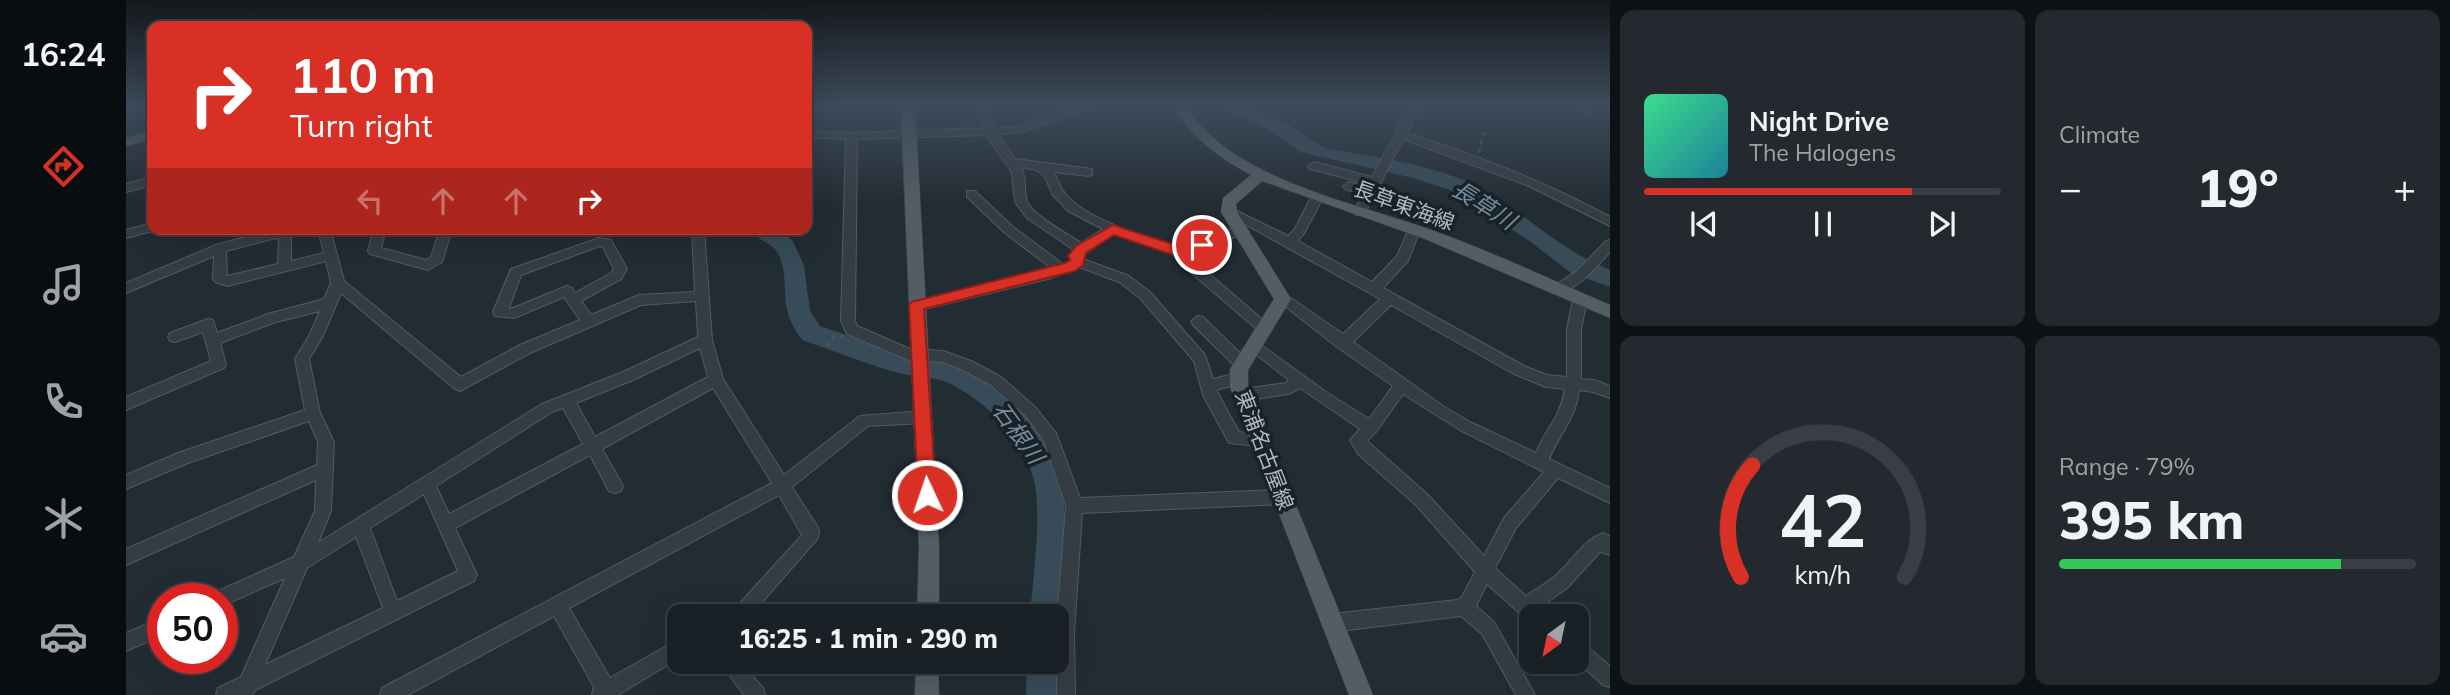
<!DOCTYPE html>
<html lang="en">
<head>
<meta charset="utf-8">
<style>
  body { margin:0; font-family:Mulish,"Noto Sans JP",sans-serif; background:#23292e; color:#f1f3f6; height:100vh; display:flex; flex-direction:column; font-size:26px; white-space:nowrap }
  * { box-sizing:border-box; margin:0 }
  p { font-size:23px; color:#9fa3a7 }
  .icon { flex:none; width:38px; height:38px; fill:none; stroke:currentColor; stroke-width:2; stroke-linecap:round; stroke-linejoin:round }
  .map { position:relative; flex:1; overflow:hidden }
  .details { display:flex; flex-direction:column; gap:10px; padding:10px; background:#0e1215; width:840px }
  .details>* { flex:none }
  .hud { position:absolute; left:21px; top:21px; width:665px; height:214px; border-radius:14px; box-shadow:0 7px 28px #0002,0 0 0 2px #383e43; background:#d93025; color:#fff; overflow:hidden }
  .needle { width:46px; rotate:213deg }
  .fabs { position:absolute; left:1393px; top:604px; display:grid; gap:14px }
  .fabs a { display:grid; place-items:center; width:70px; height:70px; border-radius:14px; background:#1a2126; box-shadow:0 7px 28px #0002,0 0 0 2px #383e43; font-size:35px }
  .speed { position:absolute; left:21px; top:583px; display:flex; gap:14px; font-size:35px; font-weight:700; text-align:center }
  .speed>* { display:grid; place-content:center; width:91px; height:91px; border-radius:50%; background:#1a2126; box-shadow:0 7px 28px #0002,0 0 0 2px #383e43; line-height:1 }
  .speed .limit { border:10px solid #d22; background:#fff; color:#111 }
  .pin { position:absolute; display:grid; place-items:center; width:60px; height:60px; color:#fff; margin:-30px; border:4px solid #fff; border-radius:50%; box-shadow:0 2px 7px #0007 }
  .me { position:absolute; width:77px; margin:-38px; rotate:357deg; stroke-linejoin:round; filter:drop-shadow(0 0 5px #0008) }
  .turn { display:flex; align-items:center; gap:24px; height:147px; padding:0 28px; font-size:32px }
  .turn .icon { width:91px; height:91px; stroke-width:2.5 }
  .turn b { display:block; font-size:49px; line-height:60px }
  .lanes { display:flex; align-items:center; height:66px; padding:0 28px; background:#0003; justify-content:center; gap:35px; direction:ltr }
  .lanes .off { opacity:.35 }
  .big { font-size:52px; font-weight:800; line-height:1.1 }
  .details .widget { flex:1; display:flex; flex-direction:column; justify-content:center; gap:10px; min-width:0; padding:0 24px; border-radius:14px; background:#23292e }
  .details .dial { align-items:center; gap:0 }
  .dial svg { height:182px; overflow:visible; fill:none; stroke:#383e43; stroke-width:7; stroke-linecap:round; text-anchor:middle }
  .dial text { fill:#f1f3f6; stroke:none }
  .song { display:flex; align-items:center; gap:21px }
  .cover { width:84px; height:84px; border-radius:10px; background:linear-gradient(135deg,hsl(150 70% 55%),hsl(190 70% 35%)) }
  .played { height:7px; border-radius:4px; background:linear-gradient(90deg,#d93025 75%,#383e43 75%) }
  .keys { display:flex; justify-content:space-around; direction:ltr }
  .heat { display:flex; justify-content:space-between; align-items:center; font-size:38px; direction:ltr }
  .charge { height:10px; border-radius:5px; background:linear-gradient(90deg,#34c759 79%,#383e43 0) }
  .details .tiles { flex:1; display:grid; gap:10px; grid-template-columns:repeat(2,1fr) }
  .trip { position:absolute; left:541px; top:604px; width:402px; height:70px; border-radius:14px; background:#1a2126; box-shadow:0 7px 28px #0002,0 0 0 2px #383e43; font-weight:800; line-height:70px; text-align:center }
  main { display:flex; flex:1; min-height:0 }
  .menu { display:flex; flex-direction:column; width:126px; justify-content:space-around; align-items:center; background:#0a0d0f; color:#9fa3a7 }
  .menu .icon { width:49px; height:49px }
  .menu .current { color:#d93025 }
  .menu b { font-size:32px; color:#f1f3f6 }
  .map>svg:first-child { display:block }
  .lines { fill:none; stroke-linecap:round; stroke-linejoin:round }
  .river { fill:#374b58; fill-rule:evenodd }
  .minor-casing { stroke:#525b62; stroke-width:2 }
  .major-casing { stroke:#414950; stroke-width:1 }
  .path { stroke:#485857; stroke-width:2.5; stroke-dasharray:4.5 4.5; stroke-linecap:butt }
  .minor { fill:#353d44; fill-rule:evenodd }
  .major { fill:#535d64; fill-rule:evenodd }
  .route { fill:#d93025; stroke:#8d1f18; stroke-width:2 }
  .labels { text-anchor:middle; stroke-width:7; stroke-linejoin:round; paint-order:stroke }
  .street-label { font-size:21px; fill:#afb9c1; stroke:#1a2228 }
  .water-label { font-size:23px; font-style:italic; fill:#728ea1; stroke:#1a2228 }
</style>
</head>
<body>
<main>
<nav class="menu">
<b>16:24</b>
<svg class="icon current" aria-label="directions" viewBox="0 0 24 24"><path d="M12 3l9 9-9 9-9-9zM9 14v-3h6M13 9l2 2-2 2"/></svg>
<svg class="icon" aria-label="music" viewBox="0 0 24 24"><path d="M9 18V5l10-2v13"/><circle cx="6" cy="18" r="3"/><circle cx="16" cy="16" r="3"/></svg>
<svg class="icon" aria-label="phone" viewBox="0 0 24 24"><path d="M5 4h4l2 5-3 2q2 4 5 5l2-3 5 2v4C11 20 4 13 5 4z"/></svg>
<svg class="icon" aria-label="climate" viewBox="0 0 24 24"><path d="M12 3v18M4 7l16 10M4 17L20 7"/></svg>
<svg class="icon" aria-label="car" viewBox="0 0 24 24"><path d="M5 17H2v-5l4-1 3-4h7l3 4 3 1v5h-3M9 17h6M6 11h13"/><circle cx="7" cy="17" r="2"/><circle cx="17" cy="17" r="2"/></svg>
</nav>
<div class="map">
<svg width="1484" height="695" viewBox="0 0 1484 695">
  <rect width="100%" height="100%" fill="#222c33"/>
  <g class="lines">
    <path class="river" d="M 1097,106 C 1122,106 1144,114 1166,127 C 1178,134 1187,143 1200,148 C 1245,157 1294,162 1337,180 C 1389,202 1431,250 1484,270 L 1484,287 L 1445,273 L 1402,240 L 1324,190 L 1287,178 L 1175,152 L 1152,135 Z
      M 624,229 L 652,229 L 666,240 L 678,265 L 684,311 L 694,326 L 773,353 L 833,365 L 874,389 L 903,419 L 932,465 L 938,492 L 939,532 L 936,616 L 931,627 L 931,616 L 904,616 C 907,576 914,534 910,493 C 906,446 861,400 820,382 C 805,376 787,377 772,373 C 740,364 708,351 676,340 C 649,304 666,288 653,255 C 647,242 631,241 624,229 Z
      M 931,657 L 932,695 L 900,695 L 901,662 L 931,662 Z"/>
    <defs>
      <path id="minor" d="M 681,106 L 687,106 L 686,113 L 681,116 Z
        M 849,106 L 859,106 L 869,127 L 892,127 L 953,106 L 970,106 L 897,132 L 871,134 L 889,159 L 966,169 L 966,175 L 962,176 L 928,172 C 931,178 933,186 938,192 C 959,221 1023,237 1057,248 L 1111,227 L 1119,227 L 1121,230 L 1119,233 L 1064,255 L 1066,259 L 1145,327 L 1143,331 L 1133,331 L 1056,265 L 1052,256 L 988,234 L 956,256 L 957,259 L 1003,276 L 1024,292 L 1079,355 L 1087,379 L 1107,374 L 1116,375 L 1118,379 L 1116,383 L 1090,390 L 1113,432 L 1137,435 L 1140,440 L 1137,445 L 1132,446 L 1103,443 L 1077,395 L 1068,361 L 1014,298 L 993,282 L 953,267 L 922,279 L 791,311 L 786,310 L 784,306 L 791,301 L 925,268 L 879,233 L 841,197 L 841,191 L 849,191 L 887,227 L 938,265 L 945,260 L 944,256 L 948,250 L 901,218 L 889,202 L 886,172 L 860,135 L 731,139 L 729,321 L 731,326 L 784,349 L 817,351 L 845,361 L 875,377 L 910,408 L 930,433 L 954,498 L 1155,490 L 1161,492 L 1163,497 L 1161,502 L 1155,504 L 956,513 L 948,633 L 949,695 L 931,695 L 931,620 L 940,506 L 918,441 L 900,416 L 865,385 L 835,369 L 817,362 L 783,360 L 721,334 L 715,321 L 720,139 L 681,137 L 681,131 L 726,133 L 858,128 ZM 895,167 L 911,170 L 919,177 L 927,195 L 942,211 L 977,229 L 955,243 C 942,234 907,216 901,201 C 897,190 901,178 895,167 Z
        M 1284,106 L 1294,106 L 1281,133 C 1351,156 1419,181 1484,217 L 1484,226 L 1403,186 L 1277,139 L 1238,215 L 1230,215 L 1228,212 L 1237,194 L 1219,189 L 1217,186 L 1223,182 L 1241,187 L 1243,184 L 1184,169 L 1182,166 L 1188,162 L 1246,177 Z
        M 1447,106 L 1471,106 L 1460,113 Z
        M 26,177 L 26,185 L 0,192 L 0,184 Z
        M 1191,193 L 1197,197 L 1179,232 L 1172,241 L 1246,282 L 1271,256 L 1284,227 L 1292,227 L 1294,230 L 1282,261 L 1257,288 L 1398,366 L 1421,375 L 1441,377 L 1441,330 L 1447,299 L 1454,294 L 1461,299 L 1455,330 L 1455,379 L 1468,380 L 1484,386 L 1484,398 L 1467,392 L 1453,390 C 1449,421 1434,432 1423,459 L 1484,488 L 1484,503 L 1432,478 L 1390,528 L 1369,568 L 1400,596 C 1409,590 1419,584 1428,577 C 1445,563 1455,542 1477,533 L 1484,536 L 1484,555 L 1474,552 L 1441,588 L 1413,608 L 1418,616 L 1405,616 L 1405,623 L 1361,584 L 1350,606 L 1368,622 L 1409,695 L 1390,695 L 1356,634 L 1335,616 L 1206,632 L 1200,629 L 1197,623 L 1200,617 L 1206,614 L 1331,600 L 1336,597 L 1349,572 L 1290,505 L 1232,454 L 1224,440 L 1234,429 L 1174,388 L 1163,394 L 1116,401 L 1111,399 L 1109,395 L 1111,391 L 1116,389 L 1160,383 L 1163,380 L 1123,349 L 1121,345 L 1123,341 L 1128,340 L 1203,394 L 1243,419 L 1267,386 L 1211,347 L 1150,299 L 1152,296 L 1162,296 L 1217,334 L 1254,299 L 1097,212 L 1103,208 L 1107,209 L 1162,236 L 1168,230 L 1187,194 ZM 1265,305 L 1388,374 L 1420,387 L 1439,389 C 1434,419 1421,426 1410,453 L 1344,422 L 1317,406 L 1227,342 ZM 1277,394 L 1334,430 L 1418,472 L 1378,518 L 1358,556 L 1302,495 L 1241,441 L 1250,432 Z
        M 26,223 L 26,229 L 30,230 L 0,238 L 0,230 Z
        M 149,229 L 155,230 L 165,237 L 165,261 L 198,253 L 192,229 L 204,229 L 218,281 L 335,377 L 394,345 L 454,320 L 438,297 L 388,318 L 369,316 L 367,312 L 385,269 L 473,238 L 485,240 L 501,269 L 495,279 L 455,301 L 465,315 L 513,295 L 569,292 L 566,229 L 578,229 L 586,340 L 597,379 L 658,475 L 734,416 L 797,411 L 802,413 L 804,417 L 802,421 L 797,423 L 742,426 L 666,487 L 691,526 L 693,531 L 692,538 L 624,616 L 599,616 L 602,610 L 615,602 L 676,535 L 653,495 L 443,608 L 484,678 L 553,639 L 553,658 L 492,695 L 466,695 L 468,687 L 428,616 L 282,695 L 254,695 L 256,688 L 646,483 L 587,388 L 476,449 L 497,486 L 495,491 L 489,493 L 483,491 L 464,455 L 329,528 L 351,575 L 348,581 L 129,690 L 126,695 L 90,695 L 92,688 L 115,677 L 159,578 L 96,606 L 96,598 L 87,598 L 90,592 L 168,557 L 189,511 L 190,480 L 0,565 L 0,549 L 191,465 L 192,442 L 183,421 L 62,463 L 0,489 L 0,475 L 52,453 L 179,410 L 169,359 L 183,336 L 194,311 L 150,322 L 94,343 L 100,364 L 98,368 L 0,410 L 0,397 L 85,361 L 77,332 L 49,342 L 44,341 L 42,337 L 44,333 L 82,319 L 87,320 L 91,333 L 142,314 L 198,299 L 205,283 L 200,261 L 101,286 L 89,282 L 87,279 L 88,256 L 0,293 L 0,283 L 90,245 ZM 150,238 L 153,239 L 152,264 L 101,276 L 100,251 ZM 474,246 L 477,247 L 488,269 L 485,273 L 449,293 L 446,288 L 441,286 L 387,308 L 383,308 L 395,275 ZM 215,293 L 329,389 L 334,391 L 404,353 L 515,305 L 570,301 L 572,337 L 497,372 L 416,404 L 192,543 L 205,511 L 208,442 L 194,413 L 183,359 L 196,338 ZM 574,348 L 582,377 L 469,437 L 450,403 L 507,380 ZM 437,408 L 457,444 L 323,514 L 310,486 L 426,412 ZM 298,494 L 332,571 L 271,601 L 244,528 ZM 230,537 L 257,608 L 139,665 L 181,568 Z
        M 248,229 L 260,229 L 255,248 L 300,260 L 305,257 L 314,229 L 326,229 L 316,262 L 302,270 L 244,254 L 242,251 Z
        M 1484,240 L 1484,252 C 1472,265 1445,298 1426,293 L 1424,290 L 1426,287 L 1451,271 L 1480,241 Z
        M 1072,316 L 1077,317 L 1121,360 L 1123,364 L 1121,368 L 1111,368 L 1067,325 L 1065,321 Z
        M 37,617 L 37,635 L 0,651 L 0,633 Z
        M 1451,640 L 1457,643 L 1484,666 L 1484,687 L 1477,685 L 1451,661 Z
        M 594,662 L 614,662 L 637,688 L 639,695 L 618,695 Z"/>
      <path id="major" d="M 775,106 L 789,106 L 813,547 L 813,616 L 791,616 L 793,547 Z
        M 1048,106 L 1061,106 C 1102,179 1234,204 1308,231 C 1367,252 1425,280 1484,305 L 1484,318 L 1299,239 L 1136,181 L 1110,204 L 1111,212 L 1165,299 L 1122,370 L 1122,387 L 1247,695 L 1223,695 L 1104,387 L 1104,369 L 1148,299 L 1095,212 L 1097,198 L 1125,175 C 1094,158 1065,138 1048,106 Z
        M 26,131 L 26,139 L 0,146 L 0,138 Z
        M 790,662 L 812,662 L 813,695 L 789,695 Z"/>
    </defs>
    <use href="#minor" class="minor-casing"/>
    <use href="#major" class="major-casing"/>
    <path class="path" d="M 1353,153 L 1356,135 L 1364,130
      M 701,346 L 709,335 L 717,337"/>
    <use href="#minor" class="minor"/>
    <use href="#major" class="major"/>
  </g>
  <linearGradient id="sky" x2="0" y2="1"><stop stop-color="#13181c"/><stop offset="0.52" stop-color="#3e4b5b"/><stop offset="1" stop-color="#3e4b5b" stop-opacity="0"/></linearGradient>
  <rect width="1484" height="204" fill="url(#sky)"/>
  <path class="route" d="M 987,225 L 1056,247 L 1076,240 L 1083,245 L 1081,249 L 1056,258 L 988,235 L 960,253 L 957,265 L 949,271 L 798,309 L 810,495 L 807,500 L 801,503 L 794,500 L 792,495 L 783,306 L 785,302 L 939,263 L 944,260 L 942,256 L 950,246 Z"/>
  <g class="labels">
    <g class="street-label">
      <text transform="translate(1278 206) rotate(20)" y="7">長草東海線</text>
      <text transform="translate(1138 450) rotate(69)" y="7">東浦名古屋線</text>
    </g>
    <g class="water-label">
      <text transform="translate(1358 205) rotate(32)" y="8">長草川</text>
      <text transform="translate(892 433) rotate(54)" y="8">石根川</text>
    </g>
  </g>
</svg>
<div class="fabs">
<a><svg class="needle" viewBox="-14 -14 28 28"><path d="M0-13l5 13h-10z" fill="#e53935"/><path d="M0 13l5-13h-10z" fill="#9fa3a7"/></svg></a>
</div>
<div class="speed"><div class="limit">50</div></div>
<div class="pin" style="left:1076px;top:245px;background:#d93025"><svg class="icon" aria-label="arrive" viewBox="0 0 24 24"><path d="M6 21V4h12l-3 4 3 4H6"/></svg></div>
<svg class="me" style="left:801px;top:495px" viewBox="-20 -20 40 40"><circle r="17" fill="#d93025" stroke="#fff" stroke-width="3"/><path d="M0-11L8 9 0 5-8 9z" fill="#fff"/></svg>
<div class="trip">16:25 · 1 min · 290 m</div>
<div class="hud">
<div class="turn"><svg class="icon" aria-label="right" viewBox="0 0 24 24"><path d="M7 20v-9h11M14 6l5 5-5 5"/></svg><div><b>110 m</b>Turn right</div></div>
<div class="lanes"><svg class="icon off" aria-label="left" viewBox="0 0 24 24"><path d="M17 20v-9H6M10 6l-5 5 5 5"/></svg><svg class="icon off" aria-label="ahead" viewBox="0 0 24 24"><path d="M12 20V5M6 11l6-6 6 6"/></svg><svg class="icon off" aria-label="ahead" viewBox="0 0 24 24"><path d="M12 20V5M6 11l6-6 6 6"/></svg><svg class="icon" aria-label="right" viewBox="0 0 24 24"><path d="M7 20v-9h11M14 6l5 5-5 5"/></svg></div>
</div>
</div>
<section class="details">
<div class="tiles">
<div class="widget">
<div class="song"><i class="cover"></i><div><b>Night Drive</b><p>The Halogens</p></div></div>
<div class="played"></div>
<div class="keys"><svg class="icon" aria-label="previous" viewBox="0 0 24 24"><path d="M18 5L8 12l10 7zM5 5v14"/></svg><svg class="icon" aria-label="pause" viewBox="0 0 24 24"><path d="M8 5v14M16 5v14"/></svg><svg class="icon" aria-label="next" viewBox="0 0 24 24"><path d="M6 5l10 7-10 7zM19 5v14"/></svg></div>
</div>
<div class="widget"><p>Climate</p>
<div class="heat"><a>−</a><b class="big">19°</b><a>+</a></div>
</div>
<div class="widget dial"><svg viewBox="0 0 100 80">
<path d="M14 69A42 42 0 1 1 86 69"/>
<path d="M14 69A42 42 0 0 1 19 20" stroke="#d93025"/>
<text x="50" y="56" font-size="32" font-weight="700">42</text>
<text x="50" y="72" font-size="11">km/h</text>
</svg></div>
<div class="widget"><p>Range · 79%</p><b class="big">395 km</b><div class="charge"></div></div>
</div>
</section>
</main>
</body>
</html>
